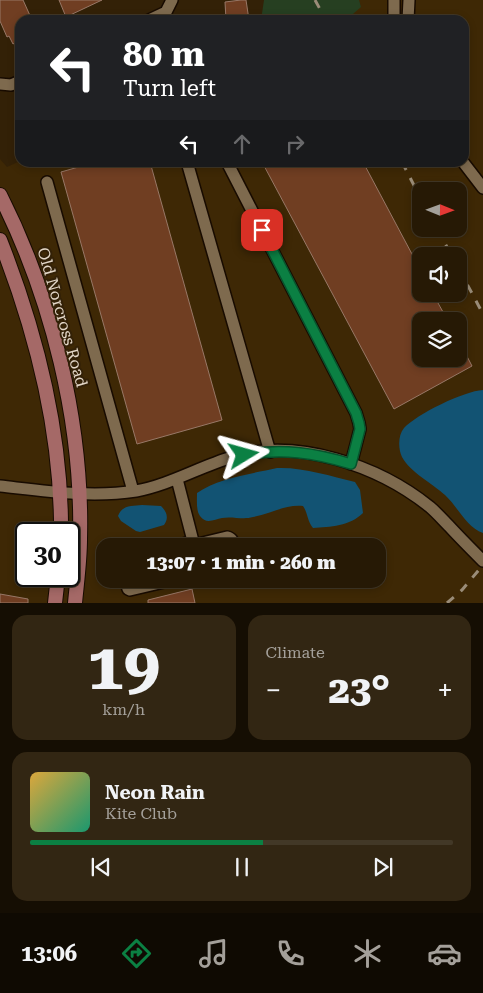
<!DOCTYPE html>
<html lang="en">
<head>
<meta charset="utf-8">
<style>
  body { margin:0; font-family:"Roboto Serif",serif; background:#322613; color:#f1f3f6; height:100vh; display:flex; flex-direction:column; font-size:19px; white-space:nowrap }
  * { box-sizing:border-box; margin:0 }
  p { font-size:16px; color:#a4a09a }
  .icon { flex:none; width:28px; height:28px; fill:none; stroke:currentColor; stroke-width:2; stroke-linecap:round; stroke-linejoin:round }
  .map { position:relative; height:603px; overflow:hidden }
  .panel { display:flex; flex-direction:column; gap:12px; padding:12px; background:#150e03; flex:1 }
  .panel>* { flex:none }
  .top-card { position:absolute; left:15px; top:15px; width:454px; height:152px; border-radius:15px; box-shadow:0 2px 8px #0003,0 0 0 1px #423827; background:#202124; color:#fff; overflow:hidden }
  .needle { width:32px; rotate:91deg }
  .buttons { position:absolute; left:412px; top:182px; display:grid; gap:10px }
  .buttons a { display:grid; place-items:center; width:55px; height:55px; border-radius:10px; background:#261905; box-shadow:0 2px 8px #0003,0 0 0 1px #423827; font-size:25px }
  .speed { position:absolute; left:15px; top:522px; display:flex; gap:10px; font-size:25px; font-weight:700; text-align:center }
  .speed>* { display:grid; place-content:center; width:65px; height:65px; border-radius:50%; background:#261905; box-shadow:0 2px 8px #0003,0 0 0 1px #423827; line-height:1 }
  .speed .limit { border:2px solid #111; border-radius:8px; background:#fff; color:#111 }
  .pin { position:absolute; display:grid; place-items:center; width:42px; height:42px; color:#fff; margin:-21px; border-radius:10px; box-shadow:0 2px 8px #0006 }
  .me { position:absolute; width:55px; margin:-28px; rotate:82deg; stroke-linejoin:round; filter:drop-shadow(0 0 4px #0008) }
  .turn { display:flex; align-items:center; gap:18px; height:105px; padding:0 25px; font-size:22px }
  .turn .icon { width:65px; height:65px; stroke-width:2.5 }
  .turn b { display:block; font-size:35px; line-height:42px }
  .lanes { display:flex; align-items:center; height:48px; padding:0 25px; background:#0003; justify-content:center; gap:25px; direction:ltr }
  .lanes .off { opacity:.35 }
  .big { font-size:38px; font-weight:800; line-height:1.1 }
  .panel .widget { flex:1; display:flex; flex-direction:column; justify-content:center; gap:8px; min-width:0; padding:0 18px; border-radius:15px; background:#322613 }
  .panel .dial { align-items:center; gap:0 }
  .dial b { font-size:65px; line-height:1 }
  .song { display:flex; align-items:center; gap:15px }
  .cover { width:60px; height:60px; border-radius:8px; background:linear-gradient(135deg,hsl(40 70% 55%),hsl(160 70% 35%)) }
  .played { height:5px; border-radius:2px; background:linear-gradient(90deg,#0b8043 55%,#423827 55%) }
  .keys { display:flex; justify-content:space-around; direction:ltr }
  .heat { display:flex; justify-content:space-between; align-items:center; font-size:28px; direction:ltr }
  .panel .tiles { flex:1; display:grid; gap:12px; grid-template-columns:1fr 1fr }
  .widget:last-child { grid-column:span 2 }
  .trip { position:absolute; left:96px; top:538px; width:290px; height:50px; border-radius:15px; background:#261905; box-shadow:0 2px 8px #0003,0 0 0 1px #423827; font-weight:800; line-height:50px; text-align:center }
  .dock { display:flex; height:80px; justify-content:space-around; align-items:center; background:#0f0a02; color:#a4a09a }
  .dock .icon { width:35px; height:35px }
  .dock .active { color:#0b8043 }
  .dock b { font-size:22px; color:#f1f3f6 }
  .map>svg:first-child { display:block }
  .built { fill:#3e2805; fill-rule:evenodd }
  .green { fill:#263f21 }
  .water { fill:#125373 }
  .building { fill:#703e22; stroke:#987867 }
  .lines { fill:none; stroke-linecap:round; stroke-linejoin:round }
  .minor-casing { stroke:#180b00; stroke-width:14 }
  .major-casing { stroke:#180b00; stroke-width:16 }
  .minor { stroke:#7e6a4e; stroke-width:11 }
  .major { stroke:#a56967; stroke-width:14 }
  .rail { stroke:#9a8c78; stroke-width:3; stroke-dasharray:9 9; stroke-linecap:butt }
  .route-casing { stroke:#07532c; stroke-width:12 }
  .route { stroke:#0b8043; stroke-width:9 }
  .labels { text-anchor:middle; stroke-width:4; stroke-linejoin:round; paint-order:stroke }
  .street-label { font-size:16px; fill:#e3d7c8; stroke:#332107 }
</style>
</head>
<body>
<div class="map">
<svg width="483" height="603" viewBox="0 0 483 603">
  <rect width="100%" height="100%" fill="#332107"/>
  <path class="built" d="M 311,0 L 483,0 L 483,603 L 0,603 L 0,159 L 7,167 L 20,161 L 20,162 L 464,162 L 464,20 L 309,20 ZM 421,191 L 459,191 L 459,229 L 421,229 ZM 421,256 L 459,256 L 459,294 L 421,294 ZM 421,321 L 459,321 L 459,359 L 421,359 ZM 26,534 L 69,534 L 69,576 L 26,576 ZM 105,546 L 378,546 L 378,579 L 105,579 Z"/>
  <path class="green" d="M 264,0 L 359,0 L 361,7 L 346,20 L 261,20 Z"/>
  <path class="water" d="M 483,390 L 483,533 C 466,527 458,507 445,495 C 433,484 410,472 402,457 C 398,449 398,435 404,428 C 417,414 464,391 483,390 Z
    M 277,468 C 303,467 330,476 355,482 L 360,490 L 363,513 C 350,526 330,527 313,528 C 307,521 308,513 303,506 C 286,504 270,514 253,517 C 243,520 232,516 222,518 C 215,519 206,525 200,516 C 196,511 197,500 197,493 C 218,478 251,474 277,468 Z
    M 142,505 L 161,506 C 167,512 169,518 164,525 L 140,532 L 136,531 L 121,521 L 118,516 C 122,505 132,506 142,505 Z"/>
  <path class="building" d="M 0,0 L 23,0 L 32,20 L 20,20 L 20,40 L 13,44 L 9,36 L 7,37 L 0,21 Z
    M 59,0 L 102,0 L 66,17 Z
    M 241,0 L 246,0 L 249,20 L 226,20 L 225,2 Z
    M 96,162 L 150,162 L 222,420 L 137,444 L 61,172 Z
    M 262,162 L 363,162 L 421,271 L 421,294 L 433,294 L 448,321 L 421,321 L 421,359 L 459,359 L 459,341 L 472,366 L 394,409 Z
    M 192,589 L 195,603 L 148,603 L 148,600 Z
    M 0,594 L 28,599 L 28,603 L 0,603 Z"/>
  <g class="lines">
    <defs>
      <path id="minor" d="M 394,0 L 394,20
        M 149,20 L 166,12 L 172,0
        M 408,20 L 409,0
        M 0,84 L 11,85 L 20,81
        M 187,162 L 270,452
        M 227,162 L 356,413 L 359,423 L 360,429 L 351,464
        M 463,162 L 483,188
        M 47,182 L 133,491
        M 177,479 L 193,541 L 195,543 L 198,544 L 227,537 C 232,538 233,541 234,546
        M 0,486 C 45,491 91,498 136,491 C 169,485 199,467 232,457 C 297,437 379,466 430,507 C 437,513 443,520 449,526 C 460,538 472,550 483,561
        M 177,546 L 193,541
        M 125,579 L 128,589 L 130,590 L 177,579"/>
      <path id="major" d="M 0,195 C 52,298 83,423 80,539 C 80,560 77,582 75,603
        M 0,240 C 37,334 62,432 61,534
        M 55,603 L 58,576"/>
    </defs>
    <use href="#minor" class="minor-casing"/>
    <use href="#major" class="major-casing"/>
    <use href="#minor" class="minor"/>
    <use href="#major" class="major"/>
    <path class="rail" d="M 315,0 L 326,20
      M 402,162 L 421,199
      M 437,229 L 452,256
      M 459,269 L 483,314
      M 447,603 L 462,590 L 483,565"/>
  </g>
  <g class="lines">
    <defs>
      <path id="route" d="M 244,455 C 282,448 315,453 351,464 L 360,429 L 359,423 L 356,413 L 262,230"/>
    </defs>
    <use href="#route" class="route-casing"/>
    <use href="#route" class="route"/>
  </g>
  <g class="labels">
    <g class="street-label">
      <text transform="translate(63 317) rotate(74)" y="6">Old Norcross Road</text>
    </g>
  </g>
</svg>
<div class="buttons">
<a><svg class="needle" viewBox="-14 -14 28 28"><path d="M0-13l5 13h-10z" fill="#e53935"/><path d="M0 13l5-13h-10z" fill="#a4a09a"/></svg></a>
<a><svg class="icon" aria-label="sound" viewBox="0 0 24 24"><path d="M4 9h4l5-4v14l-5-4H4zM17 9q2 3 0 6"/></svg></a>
<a><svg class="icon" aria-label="layers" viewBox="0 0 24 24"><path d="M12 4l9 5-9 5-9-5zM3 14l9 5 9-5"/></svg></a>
</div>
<div class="speed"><div class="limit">30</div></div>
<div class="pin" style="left:262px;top:230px;background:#d93025"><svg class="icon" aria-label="arrive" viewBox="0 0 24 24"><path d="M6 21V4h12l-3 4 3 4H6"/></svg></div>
<svg class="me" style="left:244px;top:455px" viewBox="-20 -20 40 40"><path d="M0-17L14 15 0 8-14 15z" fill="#0b8043" stroke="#fff" stroke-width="4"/></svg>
<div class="trip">13:07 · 1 min · 260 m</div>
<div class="top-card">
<div class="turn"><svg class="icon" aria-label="left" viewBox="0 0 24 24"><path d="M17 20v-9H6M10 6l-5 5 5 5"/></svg><div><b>80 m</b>Turn left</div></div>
<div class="lanes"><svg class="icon" aria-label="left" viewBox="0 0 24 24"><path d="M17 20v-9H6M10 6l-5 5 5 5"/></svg><svg class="icon off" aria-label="ahead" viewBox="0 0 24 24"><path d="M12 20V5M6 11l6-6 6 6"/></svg><svg class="icon off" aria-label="right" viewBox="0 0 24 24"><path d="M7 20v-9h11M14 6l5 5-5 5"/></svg></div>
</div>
</div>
<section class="panel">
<div class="tiles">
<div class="widget dial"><b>19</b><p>km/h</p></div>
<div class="widget"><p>Climate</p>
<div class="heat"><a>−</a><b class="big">23°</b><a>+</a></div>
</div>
<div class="widget">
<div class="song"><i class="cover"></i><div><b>Neon Rain</b><p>Kite Club</p></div></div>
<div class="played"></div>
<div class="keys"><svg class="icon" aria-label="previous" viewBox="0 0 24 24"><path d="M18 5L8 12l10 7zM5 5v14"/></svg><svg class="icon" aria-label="pause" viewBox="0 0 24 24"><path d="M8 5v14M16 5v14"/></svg><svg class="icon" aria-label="next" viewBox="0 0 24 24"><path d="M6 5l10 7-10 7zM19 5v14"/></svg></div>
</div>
</div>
</section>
<nav class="dock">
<b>13:06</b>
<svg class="icon active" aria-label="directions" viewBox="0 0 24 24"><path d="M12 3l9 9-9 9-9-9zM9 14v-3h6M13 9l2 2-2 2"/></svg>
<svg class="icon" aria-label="music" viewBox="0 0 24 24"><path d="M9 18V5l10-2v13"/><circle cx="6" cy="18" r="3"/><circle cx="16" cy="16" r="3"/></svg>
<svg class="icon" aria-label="phone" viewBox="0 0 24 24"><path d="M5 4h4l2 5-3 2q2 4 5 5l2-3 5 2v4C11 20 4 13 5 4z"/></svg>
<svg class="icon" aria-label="climate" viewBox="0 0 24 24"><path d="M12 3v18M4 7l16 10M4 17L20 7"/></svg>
<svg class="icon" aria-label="car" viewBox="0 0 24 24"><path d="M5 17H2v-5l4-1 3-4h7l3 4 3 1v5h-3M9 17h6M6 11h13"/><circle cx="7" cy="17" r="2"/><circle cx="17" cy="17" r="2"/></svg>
</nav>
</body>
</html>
